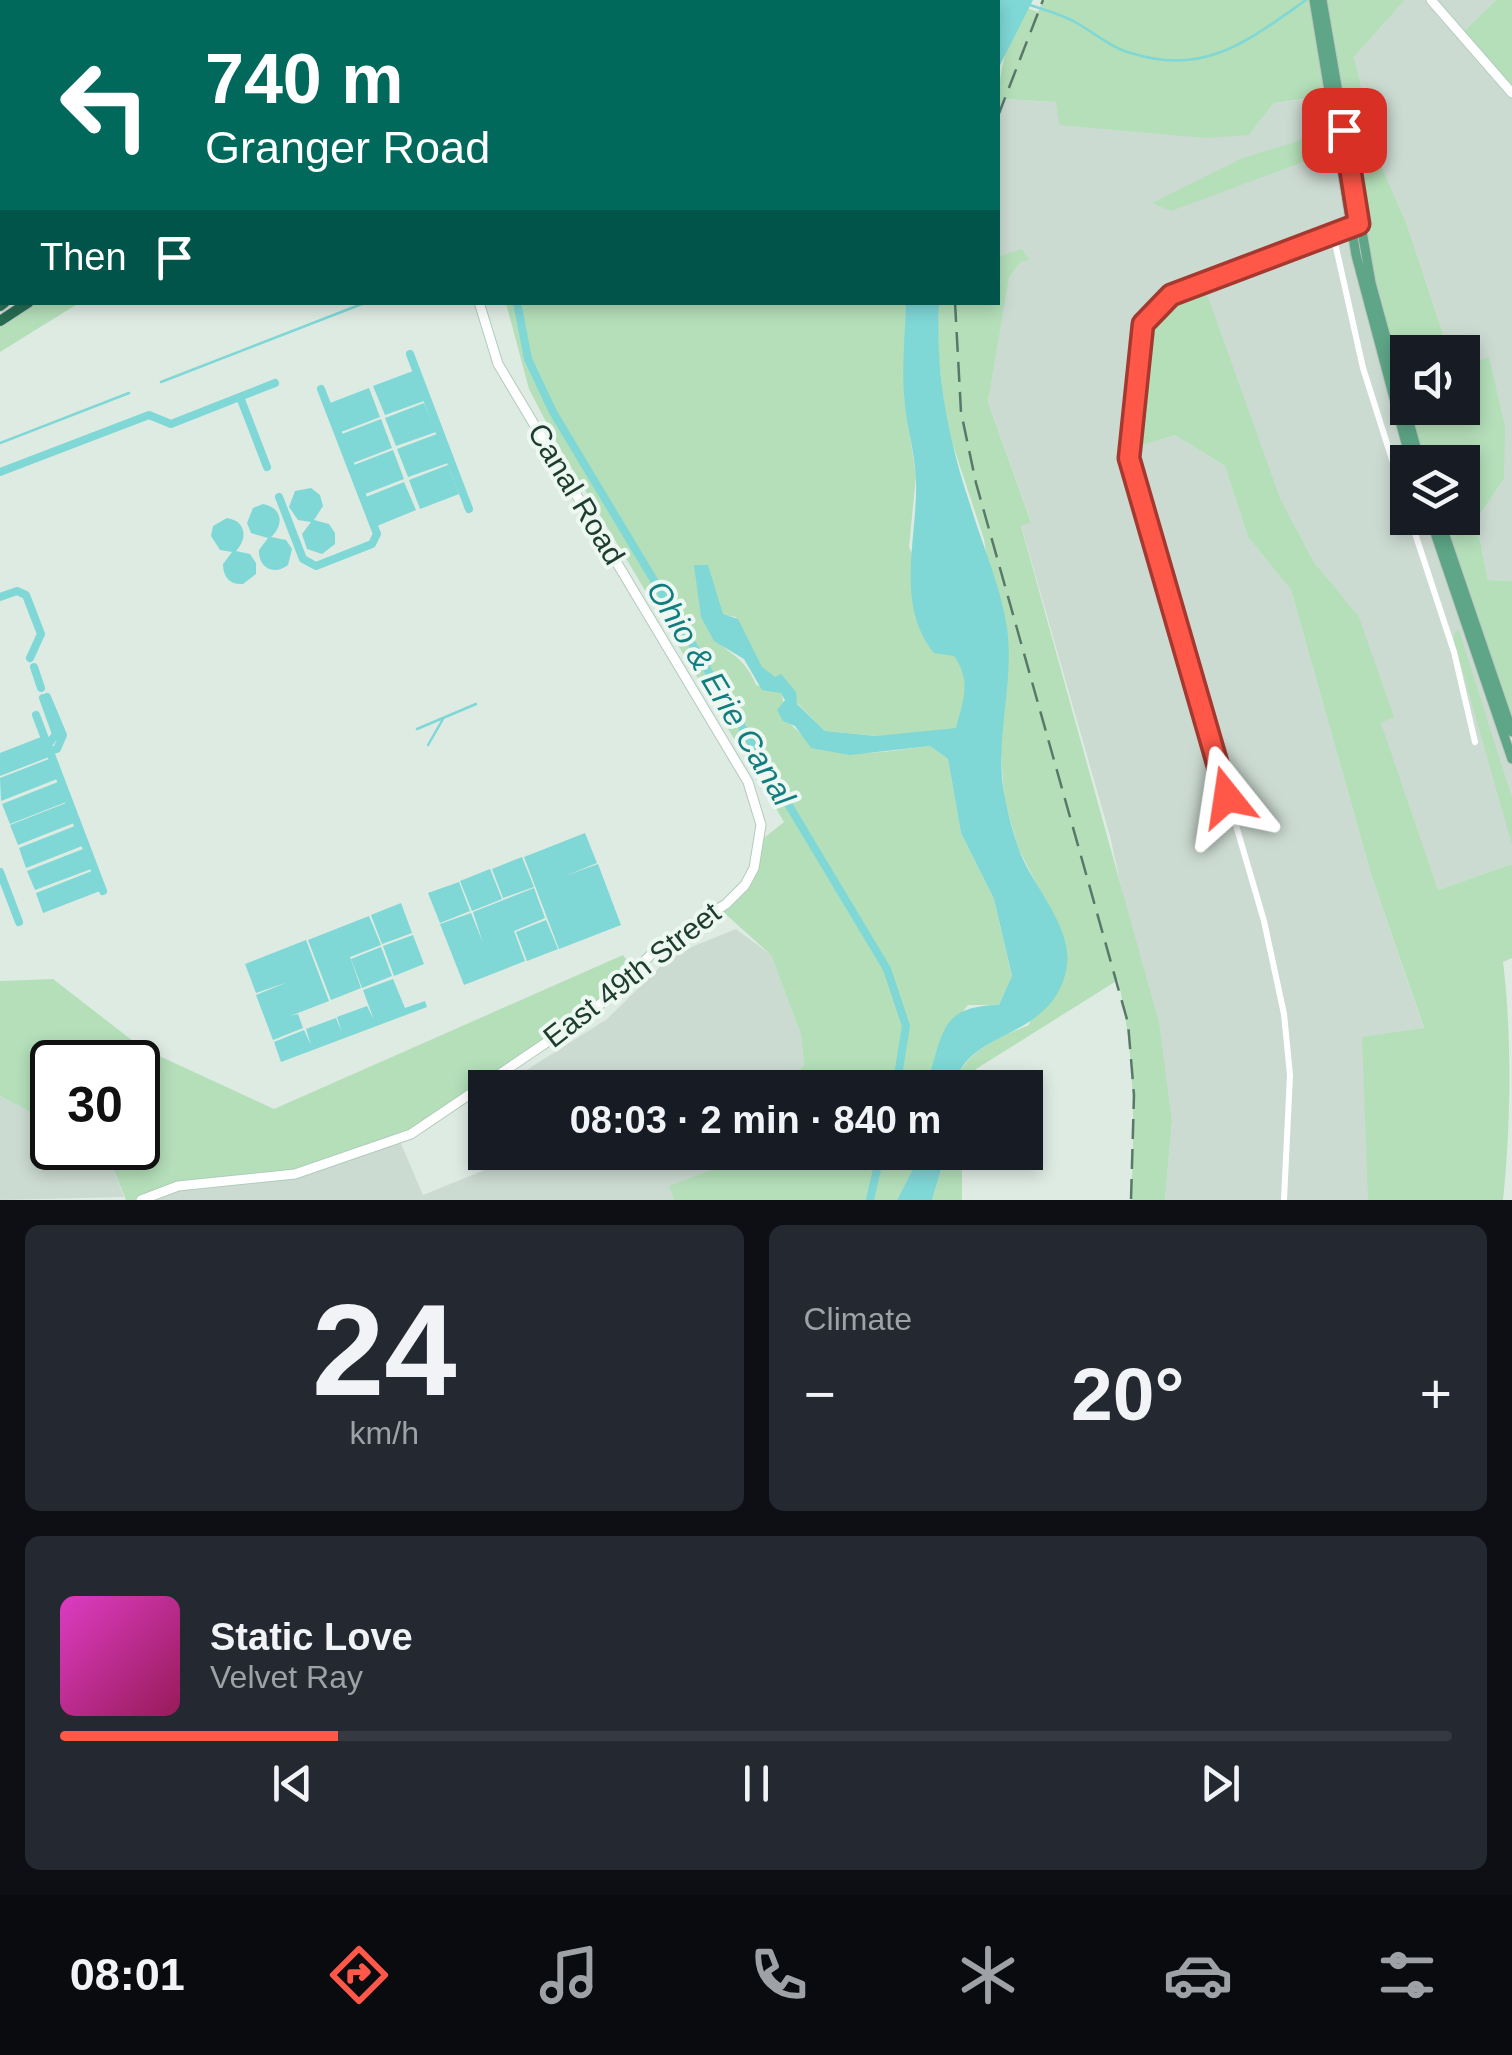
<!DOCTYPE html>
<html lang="en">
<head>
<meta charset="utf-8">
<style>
  body { margin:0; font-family:Helvetica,sans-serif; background:#242831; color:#f1f3f6; height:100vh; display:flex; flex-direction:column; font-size:38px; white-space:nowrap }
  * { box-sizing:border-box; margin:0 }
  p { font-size:32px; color:#9ea1a6 }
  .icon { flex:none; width:55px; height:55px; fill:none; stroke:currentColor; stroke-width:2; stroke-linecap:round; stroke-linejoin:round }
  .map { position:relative; height:1200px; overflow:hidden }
  .drawer { display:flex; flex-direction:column; gap:25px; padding:25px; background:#0d0f14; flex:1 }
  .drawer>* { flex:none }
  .hud { position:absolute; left:0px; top:0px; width:1000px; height:305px; box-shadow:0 5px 15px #0003; background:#00695c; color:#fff; overflow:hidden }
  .controls { position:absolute; left:1390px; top:335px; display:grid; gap:20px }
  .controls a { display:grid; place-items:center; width:90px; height:90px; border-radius:0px; background:#171b24; box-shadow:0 5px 15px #0003; font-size:50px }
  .speed { position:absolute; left:30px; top:1040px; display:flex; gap:20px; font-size:50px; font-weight:700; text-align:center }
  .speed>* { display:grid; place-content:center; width:130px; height:130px; border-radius:50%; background:#171b24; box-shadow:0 5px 15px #0003; line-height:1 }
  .speed .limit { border:5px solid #111; border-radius:15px; background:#fff; color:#111 }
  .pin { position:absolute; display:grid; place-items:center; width:85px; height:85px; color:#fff; margin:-42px; border-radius:20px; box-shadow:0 5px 15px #0006 }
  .me { position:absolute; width:110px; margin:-55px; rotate:345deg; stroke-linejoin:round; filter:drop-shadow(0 0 8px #0008) }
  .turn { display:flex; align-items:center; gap:35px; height:210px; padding:0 40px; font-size:45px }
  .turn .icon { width:130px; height:130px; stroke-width:2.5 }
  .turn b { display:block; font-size:70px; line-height:85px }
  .then { display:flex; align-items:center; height:95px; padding:0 40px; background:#0003; gap:20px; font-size:38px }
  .big { font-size:75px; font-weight:600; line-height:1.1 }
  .drawer .tile { flex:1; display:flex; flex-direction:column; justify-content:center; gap:15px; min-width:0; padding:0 35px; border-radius:15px; background:#242831 }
  .drawer .dial { align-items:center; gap:0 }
  .dial b { font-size:130px; line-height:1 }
  .song { display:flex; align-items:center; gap:30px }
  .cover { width:120px; height:120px; border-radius:15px; background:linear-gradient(135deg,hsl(310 70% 55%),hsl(330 70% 35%)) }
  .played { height:10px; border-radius:5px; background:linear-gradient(90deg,#ff5748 20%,#363941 20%) }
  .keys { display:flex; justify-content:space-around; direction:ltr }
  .heat { display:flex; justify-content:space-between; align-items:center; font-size:55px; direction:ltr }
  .drawer .tiles { flex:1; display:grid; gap:25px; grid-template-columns:1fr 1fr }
  .tile:last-child { grid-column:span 2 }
  .trip { position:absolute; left:468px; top:1070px; width:575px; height:100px; border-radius:0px; background:#171b24; box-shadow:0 5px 15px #0003; font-weight:600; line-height:100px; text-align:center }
  .dock { display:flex; height:160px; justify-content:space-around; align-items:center; background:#090b0e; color:#9ea1a6 }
  .dock .icon { width:70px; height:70px }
  .dock .current { color:#ff5748 }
  .dock b { font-size:45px; color:#f1f3f6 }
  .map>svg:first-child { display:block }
  .built { fill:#ccdbd2 }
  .green { fill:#b4dfb9 }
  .water { fill:#7fd7d6 }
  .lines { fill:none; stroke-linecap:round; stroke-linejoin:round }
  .stream { stroke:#7fd7d6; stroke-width:2.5 }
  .canal { stroke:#7fd7d6; stroke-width:8 }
  .secondary-casing { stroke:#b0ccbd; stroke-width:11 }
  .primary-casing { stroke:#bcc5c1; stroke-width:11 }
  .highway-casing { stroke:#bcc5c1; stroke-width:12 }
  .street { stroke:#fff; stroke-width:6 }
  .secondary { stroke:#fff; stroke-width:9 }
  .primary { stroke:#5ea687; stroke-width:9 }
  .highway { stroke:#276c52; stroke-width:10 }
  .rail { stroke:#58796a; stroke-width:2.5; stroke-dasharray:20 10; stroke-linecap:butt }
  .route-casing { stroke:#a6392f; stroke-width:25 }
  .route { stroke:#ff5748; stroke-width:18 }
  .labels { text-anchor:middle; stroke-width:8; stroke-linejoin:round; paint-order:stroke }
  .street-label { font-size:30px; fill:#1e3d2f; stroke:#eef8f2 }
  .water-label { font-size:32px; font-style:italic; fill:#127d7e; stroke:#eef8f2 }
</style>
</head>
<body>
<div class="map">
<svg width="1512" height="1200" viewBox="0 0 1512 1200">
  <rect width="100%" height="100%" fill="#deebe3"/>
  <path class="built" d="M 1405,0 L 1496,0 L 1461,34 L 1512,93 L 1512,581 L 1488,580 L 1476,520 L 1504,479 L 1489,358 L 1463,366 L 1462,352 L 1449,352 L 1406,222 L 1379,161 L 1354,57 Z
    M 1329,96 L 1356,255 L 1408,462 L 1408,518 L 1430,518 L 1512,759 L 1512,864 L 1438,890 L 1380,722 L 1393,716 L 1359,618 L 1314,562 L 1281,500 L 1203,284 L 1130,448 L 1175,435 L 1225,466 L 1248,537 L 1291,590 L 1372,877 L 1424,1029 L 1369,1140 L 1368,1200 L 1165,1200 L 1172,1121 L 1110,836 L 1021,525 L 1031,521 L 988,402 L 1009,273 L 998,268 L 998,117 L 1004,99 L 1057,102 L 1059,124 L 1249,135 L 1274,103 Z
    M 736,929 L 771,955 L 801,1035 L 804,1066 L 776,1087 L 498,1088 L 607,1019 L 672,955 Z
    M 0,1096 L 52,1123 L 52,1148 L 93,1148 L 111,1163 L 124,1197 L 0,1200 Z
    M 399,1139 L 423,1195 L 512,1159 L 511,1153 L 755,1153 L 670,1186 L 674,1200 L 141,1200 L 178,1186 Z"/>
  <path class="green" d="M 1043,0 L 1405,0 L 1354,57 L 1379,161 L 1406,222 L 1449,352 L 1408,352 L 1408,408 L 1462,408 L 1463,366 L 1489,357 L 1505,427 L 1504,479 L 1476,520 L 1488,580 L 1512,581 L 1512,727 L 1439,518 L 1462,518 L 1462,462 L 1420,462 L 1393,373 L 1338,94 L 1274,103 L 1249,135 L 1205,138 L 1059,125 L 1056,102 L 1005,99 L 998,116 C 998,77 1004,41 1027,8 L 1038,12 Z
    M 1496,0 L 1512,0 L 1512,93 L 1461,34 Z
    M 1325,125 L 1328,156 L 1322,163 L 1306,161 L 1171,211 L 1152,203 L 1243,158 L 1298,141 Z
    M 1022,249 L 1029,260 L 1020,262 L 1009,277 L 988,402 L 1031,522 L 1021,526 L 1159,1023 L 1172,1121 L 1165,1200 L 1131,1200 C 1135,1125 1135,1053 1118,980 L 976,1069 L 969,1087 L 955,1087 C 960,1053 1000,1037 1029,1025 L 1060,929 L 1018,848 L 1004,797 L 1000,735 L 1006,681 L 984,539 L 947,427 L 937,344 L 939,303 L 998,302 L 998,257 Z
    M 1203,283 L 1281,500 L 1314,562 L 1359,617 L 1394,717 L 1381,723 L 1438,890 L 1512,864 L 1512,958 L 1503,962 C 1512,1035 1511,1124 1503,1200 L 1368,1200 L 1362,1037 L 1424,1028 L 1372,877 L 1291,590 L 1248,537 L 1225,466 L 1175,435 L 1129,449 L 1143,324 L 1158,305 Z
    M 29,303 L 79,303 L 0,352 L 0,321 Z
    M 506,303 L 906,303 L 904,397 L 916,476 L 909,547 L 964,670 L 966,699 L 956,729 L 878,736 L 825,731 L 762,668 L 736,617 L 725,615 L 707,627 C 718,652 743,651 756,685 L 781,692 C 786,703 779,711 788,721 C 826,766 878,752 930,746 L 948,759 L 961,833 L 994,899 L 1012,977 L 999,1005 L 968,1005 L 943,1037 L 925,1087 L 776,1087 L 804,1066 L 801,1035 L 771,955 L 720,909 L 745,885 L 760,841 L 784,822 L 558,445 L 529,389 Z
    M 1459,630 L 1512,798 L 1512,845 L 1454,641 L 1454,633 Z
    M 623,955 L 634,971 L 593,1011 L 411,1134 L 295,1174 L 178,1186 L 141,1200 L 126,1200 L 111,1163 L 93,1148 L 138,1148 L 138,1062 L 52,1062 L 52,1123 L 0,1096 L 0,981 L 53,979 L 142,1048 L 274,1109 Z
    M 755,1153 L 915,1153 L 915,1165 L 897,1200 L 674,1200 L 669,1186 Z
    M 946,1153 L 962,1153 L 962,1200 L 932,1200 Z"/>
  <path class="water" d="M 935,0 L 1033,0 L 998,69 L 998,2 L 932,2 Z
    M 906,303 L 939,303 C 935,372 948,438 970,504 C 982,545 1001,586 1007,628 C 1015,686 992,745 1006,803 C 1009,817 1013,833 1018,847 C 1030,883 1072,925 1067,965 C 1056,1042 963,1028 955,1087 L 925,1087 C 945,1036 936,1006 999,1005 L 1012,976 L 994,899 L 961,833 L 948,759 L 930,746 L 850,755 L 811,748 L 795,726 L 783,721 L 777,710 L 785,700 L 781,693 L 762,690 L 744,659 L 714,641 L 701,617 L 694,565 L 708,565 L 723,614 L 738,619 L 762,667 L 775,677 L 781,674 L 796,692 L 797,704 L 825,731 L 876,736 L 956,728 C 963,701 972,681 954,656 L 934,653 C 894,603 918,538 916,480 C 915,452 906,424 904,396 C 902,365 905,333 906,303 Z
    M 413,371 L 424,401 L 385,415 L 373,386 Z
    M 369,388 L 380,417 L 341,432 L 330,403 Z
    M 424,403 L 436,432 L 396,446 L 385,418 Z
    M 381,419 L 392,448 L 353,463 L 342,434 Z
    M 437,434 L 448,463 L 408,477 L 397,449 Z
    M 393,450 L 404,479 L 365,494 L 354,465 Z
    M 448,465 L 459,494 L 420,509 L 409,480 Z
    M 404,482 L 416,510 L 377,526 L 366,497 Z
    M 311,488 L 320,495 L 323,506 L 314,520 L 329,524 L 335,533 L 335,544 L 322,554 L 307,549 L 302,534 L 311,522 L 298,520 L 289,507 L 295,491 Z
    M 263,504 C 283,508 284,525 271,537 L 286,540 L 292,549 L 288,565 C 274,576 258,568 259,550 L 268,538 L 251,533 L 247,523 L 253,508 Z
    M 227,518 C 246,521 248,538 236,551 L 250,554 L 256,563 L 256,574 L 243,584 C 230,585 223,577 223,564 L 232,552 L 220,550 L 211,536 L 213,526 Z
    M 41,737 L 49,757 L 0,776 L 0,753 Z
    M 49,759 L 57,779 L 1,801 L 0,778 Z
    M 58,782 L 66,802 L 10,824 L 2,804 Z
    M 66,803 L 74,823 L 18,845 L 10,825 Z
    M 75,826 L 82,846 L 26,868 L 19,848 Z
    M 585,833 L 597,863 L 565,876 L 598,864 L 621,925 L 559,949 L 524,857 Z
    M 83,849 L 91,869 L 35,890 L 27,871 Z
    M 522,857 L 534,887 L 503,898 L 492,869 Z
    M 490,869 L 502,899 L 472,911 L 460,881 Z
    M 92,871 L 100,891 L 43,913 L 36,893 Z
    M 459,882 L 470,911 L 440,923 L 428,893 Z
    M 534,888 L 545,918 L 514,931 L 525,961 L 464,985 L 440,924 L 471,913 L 483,943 L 473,912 Z
    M 401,903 L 412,933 L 382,944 L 371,915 Z
    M 369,916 L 381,945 L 350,957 L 361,988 L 331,1000 L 308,940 Z
    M 546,920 L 558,949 L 527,961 L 516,932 Z
    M 413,935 L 424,964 L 394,976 L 383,946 Z
    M 306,940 L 329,1001 L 290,1016 L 298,1014 L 303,1028 L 273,1040 L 256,995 L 288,982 L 256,993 L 245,964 Z
    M 381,947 L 392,976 L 362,988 L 351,959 Z
    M 393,979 L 405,1008 L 425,1001 L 427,1007 L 281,1062 L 274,1042 L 304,1030 L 311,1045 L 306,1029 L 336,1018 L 342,1033 L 337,1017 L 367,1006 L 374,1020 L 363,990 Z
    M 915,1153 L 946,1153 L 932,1200 L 897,1200 L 915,1165 Z"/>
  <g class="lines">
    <path class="stream" d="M 1027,4 C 1044,10 1062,14 1077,23 C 1094,33 1112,48 1131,53 C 1205,77 1249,40 1306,0
      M 161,382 L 367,302
      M 0,443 L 129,393
      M 417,729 L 476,704
      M 428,745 L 443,719"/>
    <path class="canal" d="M 651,2 L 652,0
      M 517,302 L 528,359 L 553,412 L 887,969 L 906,1026 L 896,1088
      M 410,354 L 469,509
      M 240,397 L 267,467
      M 0,472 L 149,415 L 171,424 L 275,383
      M 279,497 L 303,559 L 316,566 L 372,544 L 377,534 L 321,389
      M 0,597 L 17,591 L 26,595 L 41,634 L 30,658
      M 34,667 L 41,688
      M 47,697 L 63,735 L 57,749 L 50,751
      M 43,698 L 56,734 L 48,745
      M 36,715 L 103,891
      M 0,872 L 19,922
      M 870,1200 L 881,1152"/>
    <defs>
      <path id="secondary" d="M 1431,0 L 1512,93
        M 606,2 L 608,0
        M 141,1200 L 178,1186 L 295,1174 L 411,1134 L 593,1011 L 661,945 L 726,904 L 745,885 L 754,868 L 761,825 L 748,782 L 498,364 L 479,302"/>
      <path id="primary" d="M 1314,0 L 1356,255 L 1411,462
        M 1322,0 L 1371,283 L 1420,462
        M 1430,518 L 1512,759
        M 1439,518 L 1512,732"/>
      <path id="highway" d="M 437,2 L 440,0
        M 468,2 L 472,0
        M 492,2 L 496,0
        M 533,2 L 534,0
        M 0,306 L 5,302
        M 0,321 L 29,302"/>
    </defs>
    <use href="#secondary" class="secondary-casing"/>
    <use href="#primary" class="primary-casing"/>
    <use href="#highway" class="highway-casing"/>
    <path class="street" d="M 305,2 L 311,0
      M 1333,234 L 1363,368 L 1408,510
      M 1396,475 L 1408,470
      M 1410,518 L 1454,652 L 1475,742
      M 1284,1200 L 1290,1075 L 1284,1014 L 1264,921 L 1134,477 C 1127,447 1131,352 1143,324 C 1149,311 1160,303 1171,295 L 1353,227"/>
    <use href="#secondary" class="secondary"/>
    <use href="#primary" class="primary"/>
    <use href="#highway" class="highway"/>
    <path class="rail" d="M 998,116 L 1043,0
      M 955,302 L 961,412 L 976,483 L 1128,1023 L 1134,1095 L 1131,1200"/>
  </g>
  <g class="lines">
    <defs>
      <path id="route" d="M 1227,797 L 1129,458 L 1143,324 L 1171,295 L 1359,224 L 1344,130"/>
    </defs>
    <use href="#route" class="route-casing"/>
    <use href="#route" class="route"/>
  </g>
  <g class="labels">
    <g class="street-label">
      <text transform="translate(576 494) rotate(59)" y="10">Canal Road</text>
      <text transform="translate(632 975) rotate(-38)" y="10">East 49th Street</text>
    </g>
    <g class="water-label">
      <text transform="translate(721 693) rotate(59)" y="11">Ohio &amp; Erie Canal</text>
    </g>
  </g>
</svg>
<div class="controls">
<a><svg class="icon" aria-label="sound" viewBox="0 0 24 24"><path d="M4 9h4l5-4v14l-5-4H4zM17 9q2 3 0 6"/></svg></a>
<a><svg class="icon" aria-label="layers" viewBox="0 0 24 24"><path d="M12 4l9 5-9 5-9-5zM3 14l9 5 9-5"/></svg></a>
</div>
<div class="speed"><div class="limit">30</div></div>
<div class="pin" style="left:1344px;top:130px;background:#d93025"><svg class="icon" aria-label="arrive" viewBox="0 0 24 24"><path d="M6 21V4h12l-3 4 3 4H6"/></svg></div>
<svg class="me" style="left:1227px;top:797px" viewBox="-20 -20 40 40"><path d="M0-17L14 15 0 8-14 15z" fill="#ff5748" stroke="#fff" stroke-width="4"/></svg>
<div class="trip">08:03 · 2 min · 840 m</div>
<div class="hud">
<div class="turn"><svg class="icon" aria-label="left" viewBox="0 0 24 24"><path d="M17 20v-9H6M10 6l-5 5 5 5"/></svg><div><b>740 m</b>Granger Road</div></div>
<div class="then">Then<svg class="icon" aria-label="arrive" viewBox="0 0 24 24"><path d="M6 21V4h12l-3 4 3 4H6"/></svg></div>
</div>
</div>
<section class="drawer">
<div class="tiles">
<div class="tile dial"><b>24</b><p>km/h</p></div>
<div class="tile"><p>Climate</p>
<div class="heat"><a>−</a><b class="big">20°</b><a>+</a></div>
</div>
<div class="tile">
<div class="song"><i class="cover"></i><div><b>Static Love</b><p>Velvet Ray</p></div></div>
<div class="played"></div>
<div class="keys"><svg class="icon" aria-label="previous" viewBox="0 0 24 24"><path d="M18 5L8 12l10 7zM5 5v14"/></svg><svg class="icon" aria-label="pause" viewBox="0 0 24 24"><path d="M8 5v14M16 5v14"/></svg><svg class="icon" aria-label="next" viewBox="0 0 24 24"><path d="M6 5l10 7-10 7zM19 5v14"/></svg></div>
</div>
</div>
</section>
<nav class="dock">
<b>08:01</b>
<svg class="icon current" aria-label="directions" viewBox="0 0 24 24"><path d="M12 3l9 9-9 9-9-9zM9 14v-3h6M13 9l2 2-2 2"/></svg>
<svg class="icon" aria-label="music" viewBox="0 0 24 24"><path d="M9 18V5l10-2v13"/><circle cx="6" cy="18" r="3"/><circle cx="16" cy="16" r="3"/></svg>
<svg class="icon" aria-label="phone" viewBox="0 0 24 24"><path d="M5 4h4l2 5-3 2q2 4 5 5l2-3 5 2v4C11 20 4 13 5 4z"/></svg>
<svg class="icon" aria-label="climate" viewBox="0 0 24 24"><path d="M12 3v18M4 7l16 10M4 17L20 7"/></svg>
<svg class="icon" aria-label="car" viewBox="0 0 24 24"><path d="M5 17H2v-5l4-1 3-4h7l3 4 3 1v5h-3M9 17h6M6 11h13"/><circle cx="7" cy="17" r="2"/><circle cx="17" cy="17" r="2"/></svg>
<svg class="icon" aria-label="filters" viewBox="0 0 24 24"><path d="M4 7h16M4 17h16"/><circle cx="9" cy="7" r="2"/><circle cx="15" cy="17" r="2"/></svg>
</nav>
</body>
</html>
